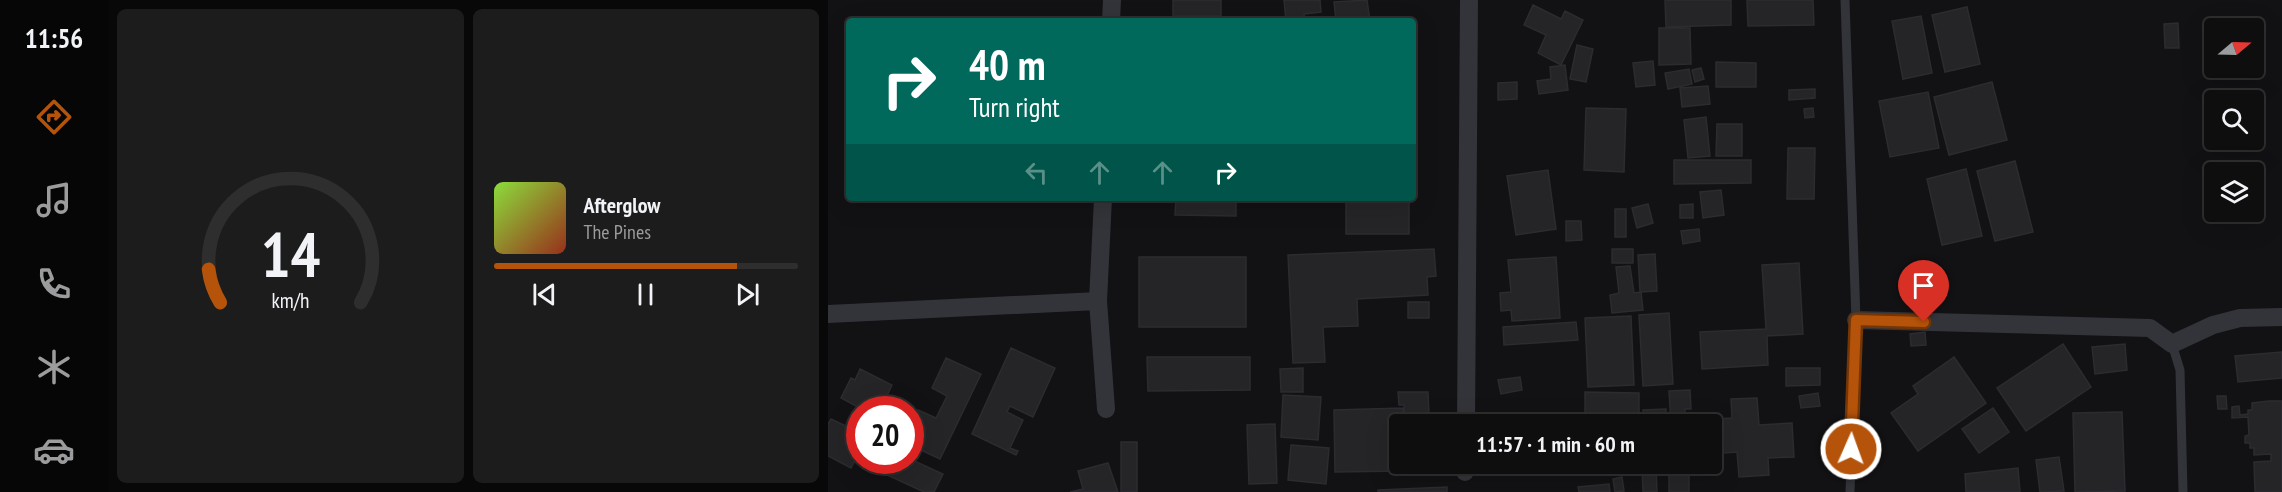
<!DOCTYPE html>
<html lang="en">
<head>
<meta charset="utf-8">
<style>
  body { margin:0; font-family:"PT Sans Narrow",sans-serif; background:#1c1c1d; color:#f1f3f6; height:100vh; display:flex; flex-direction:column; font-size:22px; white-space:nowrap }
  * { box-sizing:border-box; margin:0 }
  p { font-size:20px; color:#9b9c9e }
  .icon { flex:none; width:33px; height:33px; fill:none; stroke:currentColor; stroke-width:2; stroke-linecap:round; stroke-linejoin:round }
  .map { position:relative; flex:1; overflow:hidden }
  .details { display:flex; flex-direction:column; gap:9px; padding:9px; background:#080808; width:720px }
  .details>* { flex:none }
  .guide { position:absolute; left:18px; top:18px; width:570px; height:183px; border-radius:6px; box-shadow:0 6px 24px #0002,0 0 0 2px #2e2e2f; background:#00695c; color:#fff; overflow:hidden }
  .needle { width:39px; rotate:71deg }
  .tools { position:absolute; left:1376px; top:18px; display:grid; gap:12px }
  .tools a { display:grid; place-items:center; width:60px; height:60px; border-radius:6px; background:#0e0e0f; box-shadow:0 6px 24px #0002,0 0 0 2px #2e2e2f; font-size:30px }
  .speed { position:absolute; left:18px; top:396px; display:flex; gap:12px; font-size:30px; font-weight:700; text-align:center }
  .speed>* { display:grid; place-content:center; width:78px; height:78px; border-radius:50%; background:#0e0e0f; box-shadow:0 6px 24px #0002,0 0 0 2px #2e2e2f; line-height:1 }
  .speed .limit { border:9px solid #d22; background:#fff; color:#111 }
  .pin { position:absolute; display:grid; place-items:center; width:51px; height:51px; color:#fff; margin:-62px -26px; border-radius:50% 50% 50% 0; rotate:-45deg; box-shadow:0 0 6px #0007 }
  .pin .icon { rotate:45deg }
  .me { position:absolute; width:66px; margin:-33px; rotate:2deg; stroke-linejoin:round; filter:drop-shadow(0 0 4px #0008) }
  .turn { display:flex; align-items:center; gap:21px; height:126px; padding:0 24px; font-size:27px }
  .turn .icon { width:78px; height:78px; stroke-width:2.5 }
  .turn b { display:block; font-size:42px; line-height:51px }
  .lanes { display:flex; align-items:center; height:57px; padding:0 24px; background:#0003; justify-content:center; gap:30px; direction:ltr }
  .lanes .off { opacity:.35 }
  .details .tile { flex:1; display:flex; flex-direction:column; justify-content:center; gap:9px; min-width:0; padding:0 21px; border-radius:9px; background:#1c1c1d }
  .details .dial { align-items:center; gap:0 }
  .dial svg { height:156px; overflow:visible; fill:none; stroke:#2e2e2f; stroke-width:7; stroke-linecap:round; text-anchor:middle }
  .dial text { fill:#f1f3f6; stroke:none }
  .song { display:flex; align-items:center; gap:18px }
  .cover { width:72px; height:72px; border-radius:9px; background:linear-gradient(135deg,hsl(90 70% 55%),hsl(10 70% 35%)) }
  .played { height:6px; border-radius:3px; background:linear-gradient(90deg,#b45309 80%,#2e2e2f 80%) }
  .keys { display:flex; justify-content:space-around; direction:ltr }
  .details .tiles { flex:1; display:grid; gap:9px; grid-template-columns:repeat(2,1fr) }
  .trip { position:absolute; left:561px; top:414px; width:333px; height:60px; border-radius:6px; background:#0e0e0f; box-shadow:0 6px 24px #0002,0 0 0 2px #2e2e2f; font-weight:800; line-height:60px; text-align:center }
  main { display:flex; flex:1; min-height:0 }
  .tab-bar { display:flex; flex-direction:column; width:108px; justify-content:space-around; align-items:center; background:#060606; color:#9b9c9e }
  .tab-bar .icon { width:42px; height:42px }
  .tab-bar .active { color:#b45309 }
  .tab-bar b { font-size:27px; color:#f1f3f6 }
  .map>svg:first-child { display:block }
  .building { fill:#252528; stroke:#2c2c30; stroke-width:1.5 }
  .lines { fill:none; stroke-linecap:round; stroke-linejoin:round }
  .lane { stroke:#333439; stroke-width:9 }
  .street { stroke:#333439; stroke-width:18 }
  .route-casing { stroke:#753606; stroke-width:15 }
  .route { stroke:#b45309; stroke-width:10 }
</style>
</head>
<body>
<main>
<nav class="tab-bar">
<b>11:56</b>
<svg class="icon active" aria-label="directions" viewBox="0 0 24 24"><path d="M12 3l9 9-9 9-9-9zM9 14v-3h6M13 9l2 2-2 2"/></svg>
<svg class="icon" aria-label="music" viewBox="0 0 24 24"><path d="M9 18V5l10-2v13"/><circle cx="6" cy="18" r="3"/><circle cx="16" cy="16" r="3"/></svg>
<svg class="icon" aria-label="phone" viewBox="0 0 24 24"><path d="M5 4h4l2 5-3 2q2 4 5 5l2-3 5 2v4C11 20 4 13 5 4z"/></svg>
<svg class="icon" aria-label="climate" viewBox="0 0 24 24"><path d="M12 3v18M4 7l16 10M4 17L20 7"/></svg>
<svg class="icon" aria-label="car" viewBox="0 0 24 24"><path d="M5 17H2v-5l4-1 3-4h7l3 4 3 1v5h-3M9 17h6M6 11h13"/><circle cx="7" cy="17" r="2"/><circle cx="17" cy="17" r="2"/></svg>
</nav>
<section class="details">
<div class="tiles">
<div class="tile dial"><svg viewBox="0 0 100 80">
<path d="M14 69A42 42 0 1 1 86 69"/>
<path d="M14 69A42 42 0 0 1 8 52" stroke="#b45309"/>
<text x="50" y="56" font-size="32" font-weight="700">14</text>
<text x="50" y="72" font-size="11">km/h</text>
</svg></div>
<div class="tile">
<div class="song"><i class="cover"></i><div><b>Afterglow</b><p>The Pines</p></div></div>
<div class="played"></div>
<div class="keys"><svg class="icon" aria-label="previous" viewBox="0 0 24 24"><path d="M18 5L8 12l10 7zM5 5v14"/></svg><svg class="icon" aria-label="pause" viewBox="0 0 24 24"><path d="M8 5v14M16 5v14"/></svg><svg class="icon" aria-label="next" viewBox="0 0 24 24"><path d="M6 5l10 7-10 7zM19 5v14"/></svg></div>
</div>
</div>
</section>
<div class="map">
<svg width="1454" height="492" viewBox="0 0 1454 492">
  <rect width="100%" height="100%" fill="#121214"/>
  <path class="building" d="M 345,0 L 393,0 L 393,16 L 345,16 Z
    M 456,0 L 492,0 L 493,12 L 476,14 L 477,21 L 458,21 Z
    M 539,0 L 542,21 L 508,21 L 506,2 Z
    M 837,0 L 903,0 L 903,25 L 838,27 Z
    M 919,0 L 985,0 L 986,25 L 920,26 Z
    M 705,5 L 733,19 L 737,11 L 755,20 L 733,65 L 710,53 L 718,35 L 696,25 Z
    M 1139,7 L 1152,64 L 1117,72 L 1104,15 Z
    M 1093,16 L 1104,73 L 1075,79 L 1064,21 Z
    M 1350,23 L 1351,48 L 1337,48 L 1336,24 Z
    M 831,28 L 862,28 L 863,64 L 831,65 Z
    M 749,45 L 765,49 L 758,82 L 742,79 Z
    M 825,61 L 827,85 L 808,87 L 805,63 Z
    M 888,62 L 928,63 L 928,87 L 888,87 Z
    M 737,65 L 740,90 L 711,94 L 709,81 L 723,79 L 722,67 Z
    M 873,68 L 876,79 L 867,82 L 864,70 Z
    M 861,69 L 864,84 L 840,89 L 837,73 Z
    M 689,82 L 689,99 L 670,100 L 670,83 Z
    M 1164,82 L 1179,140 L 1121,155 L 1106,97 Z
    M 880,86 L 882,104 L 854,107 L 852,88 Z
    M 987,89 L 987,98 L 961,100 L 961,90 Z
    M 1100,92 L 1111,148 L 1062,157 L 1051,101 Z
    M 758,108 L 798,109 L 796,172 L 756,170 Z
    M 985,108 L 986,117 L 977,118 L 976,109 Z
    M 878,117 L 882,156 L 860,158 L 856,120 Z
    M 889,124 L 914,124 L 914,156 L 888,156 Z
    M 960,148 L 987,148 L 986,199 L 959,199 Z
    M 846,160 L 923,160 L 923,183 L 846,184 Z
    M 1187,161 L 1205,232 L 1167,241 L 1149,171 Z
    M 1138,169 L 1154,236 L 1114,245 L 1099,179 Z
    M 720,170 L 728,229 L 688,235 L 679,176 Z
    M 893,190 L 896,215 L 875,218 L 872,192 Z
    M 348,198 L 408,198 L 408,216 L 347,215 Z
    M 518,198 L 581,198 L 581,234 L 518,234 Z
    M 820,204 L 825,223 L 809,228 L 804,208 Z
    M 865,204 L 865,218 L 852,218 L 852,205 Z
    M 787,209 L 798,209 L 798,237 L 787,237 Z
    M 738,221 L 753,221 L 754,240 L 738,241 Z
    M 871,229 L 872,241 L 855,244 L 853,231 Z
    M 606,249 L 608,276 L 599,277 L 600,295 L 529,299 L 530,326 L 495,327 L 497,362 L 465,363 L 460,255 Z
    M 784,249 L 805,249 L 805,263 L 784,263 Z
    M 827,254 L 829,291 L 812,292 L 810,255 Z
    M 311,257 L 418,257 L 418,327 L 311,327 Z
    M 728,257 L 732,318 L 684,321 L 683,310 L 673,311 L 672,293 L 683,292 L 680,260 Z
    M 971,263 L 975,334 L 939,336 L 940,365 L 874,369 L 872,332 L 938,329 L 934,265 Z
    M 802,266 L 806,293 L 813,292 L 815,310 L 784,313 L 782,295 L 791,293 L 788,267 Z
    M 580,302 L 601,302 L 601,318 L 580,318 Z
    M 841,313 L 845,384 L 815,386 L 811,315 Z
    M 803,316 L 806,385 L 760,387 L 757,318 Z
    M 748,322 L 750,340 L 676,345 L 675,327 Z
    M 1097,332 L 1098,345 L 1083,346 L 1082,334 Z
    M 1235,344 L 1263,387 L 1198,431 L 1169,388 Z
    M 1297,344 L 1299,370 L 1267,374 L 1264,347 Z
    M 183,348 L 227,368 L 205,417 L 182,406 L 179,412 L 195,420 L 182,448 L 190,451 L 188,455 L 144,434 Z
    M 1454,352 L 1454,378 L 1410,382 L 1407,356 Z
    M 319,357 L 422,357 L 422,390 L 320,391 Z
    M 1126,357 L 1158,403 L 1090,451 L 1063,413 L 1090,394 L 1085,386 Z
    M 118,358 L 153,374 L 112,459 L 82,445 L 82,425 L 90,410 L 108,418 L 119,396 L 104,388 Z
    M 475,368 L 475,392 L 453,392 L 452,369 Z
    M 958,368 L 992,368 L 992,385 L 958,386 Z
    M 32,369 L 64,385 L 52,410 L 32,410 L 32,451 L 23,468 L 0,456 L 0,424 L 3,419 L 20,427 L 30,407 L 13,398 L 23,378 L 27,380 Z
    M 692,377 L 694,390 L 673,394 L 670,380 Z
    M 862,390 L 863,409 L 857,409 L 857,416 L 864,415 L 864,424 L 843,424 L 841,391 Z
    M 570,392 L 600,392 L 601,414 L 576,415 L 576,405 L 571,405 Z
    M 757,392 L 811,393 L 811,424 L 757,424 Z
    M 990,393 L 992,406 L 973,408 L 971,396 Z
    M 455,395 L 493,397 L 490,440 L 453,437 Z
    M 1389,396 L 1398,396 L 1399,409 L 1390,409 Z
    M 929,398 L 931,425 L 964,423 L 966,457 L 940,458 L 941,475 L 911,477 L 909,452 L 884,454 L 884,424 L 877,424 L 876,420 L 904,418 L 903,399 Z
    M 1441,401 L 1454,401 L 1454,492 L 1427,492 L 1426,462 L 1443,461 L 1443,454 L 1426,455 L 1426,448 L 1422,448 L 1422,443 L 1417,443 L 1417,436 L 1421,435 L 1420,417 L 1404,418 L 1404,407 L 1411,406 L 1412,415 L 1420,414 L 1420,410 L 1424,410 L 1424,403 Z
    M 575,408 L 575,424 L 572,424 L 572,464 L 576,464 L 576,471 L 507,472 L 506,410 Z
    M 1165,408 L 1181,432 L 1151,453 L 1134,429 Z
    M 838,409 L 838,424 L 816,424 L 815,410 Z
    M 1294,412 L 1297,491 L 1247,492 L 1245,413 Z
    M 447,424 L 449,483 L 421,484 L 419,425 Z
    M 293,442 L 309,442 L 309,492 L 293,492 Z
    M 463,445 L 501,448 L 498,484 L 460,480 Z
    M 1231,457 L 1236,491 L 1212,492 L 1208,460 Z
    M 82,459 L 115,474 L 106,492 L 96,492 L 38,465 L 40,460 Z
    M 280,463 L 290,492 L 242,492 L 255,489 L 250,471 Z
    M 841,464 L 851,464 L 851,470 L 861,470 L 861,492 L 841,492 Z
    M 814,467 L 828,467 L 829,492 L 815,492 Z
    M 1190,468 L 1192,492 L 1138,492 L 1137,474 Z
    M 794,477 L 796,491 L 787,492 L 785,479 Z
    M 781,484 L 782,492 L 751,492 L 750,487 Z
    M 619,487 L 619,492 L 550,492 L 550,490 Z"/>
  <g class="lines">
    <path class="lane" d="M 1017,0 L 1028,320 L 1022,492
      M 1344,344 L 1352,370 L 1355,492"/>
    <path class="street" d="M 283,21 L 284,0
      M 275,198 L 270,301 L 278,409
      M 0,314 L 270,301
      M 1028,320 L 1322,328 L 1344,344 L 1385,325 L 1412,318 L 1454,317
      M 638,424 L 641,0
      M 637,472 L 637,464"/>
  </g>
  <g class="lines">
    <defs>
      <path id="route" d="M 1023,449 L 1028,320 L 1096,322"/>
    </defs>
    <use href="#route" class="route-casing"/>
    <use href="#route" class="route"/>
  </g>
</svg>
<div class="tools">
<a><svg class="needle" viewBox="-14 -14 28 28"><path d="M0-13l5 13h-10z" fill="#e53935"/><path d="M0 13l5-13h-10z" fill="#9b9c9e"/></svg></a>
<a><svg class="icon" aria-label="search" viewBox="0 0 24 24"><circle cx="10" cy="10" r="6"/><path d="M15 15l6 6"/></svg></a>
<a><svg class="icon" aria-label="layers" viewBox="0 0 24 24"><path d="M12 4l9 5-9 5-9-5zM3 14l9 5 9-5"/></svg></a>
</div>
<div class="speed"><div class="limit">20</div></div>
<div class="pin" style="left:1096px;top:322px;background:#d93025"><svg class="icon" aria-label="arrive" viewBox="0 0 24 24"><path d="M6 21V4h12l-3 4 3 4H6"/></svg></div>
<svg class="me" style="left:1023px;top:449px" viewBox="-20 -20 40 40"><circle r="17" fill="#b45309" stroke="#fff" stroke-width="3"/><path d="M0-11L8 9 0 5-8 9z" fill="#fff"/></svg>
<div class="trip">11:57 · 1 min · 60 m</div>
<div class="guide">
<div class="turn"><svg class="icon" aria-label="right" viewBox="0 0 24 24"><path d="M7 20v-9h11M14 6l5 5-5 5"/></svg><div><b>40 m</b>Turn right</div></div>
<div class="lanes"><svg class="icon off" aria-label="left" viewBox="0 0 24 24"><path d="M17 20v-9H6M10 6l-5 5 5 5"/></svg><svg class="icon off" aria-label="ahead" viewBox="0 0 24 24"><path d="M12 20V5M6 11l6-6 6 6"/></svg><svg class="icon off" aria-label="ahead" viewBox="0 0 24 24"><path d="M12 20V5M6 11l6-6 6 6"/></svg><svg class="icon" aria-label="right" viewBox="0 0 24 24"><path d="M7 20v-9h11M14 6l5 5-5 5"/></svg></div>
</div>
</div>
</main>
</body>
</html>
